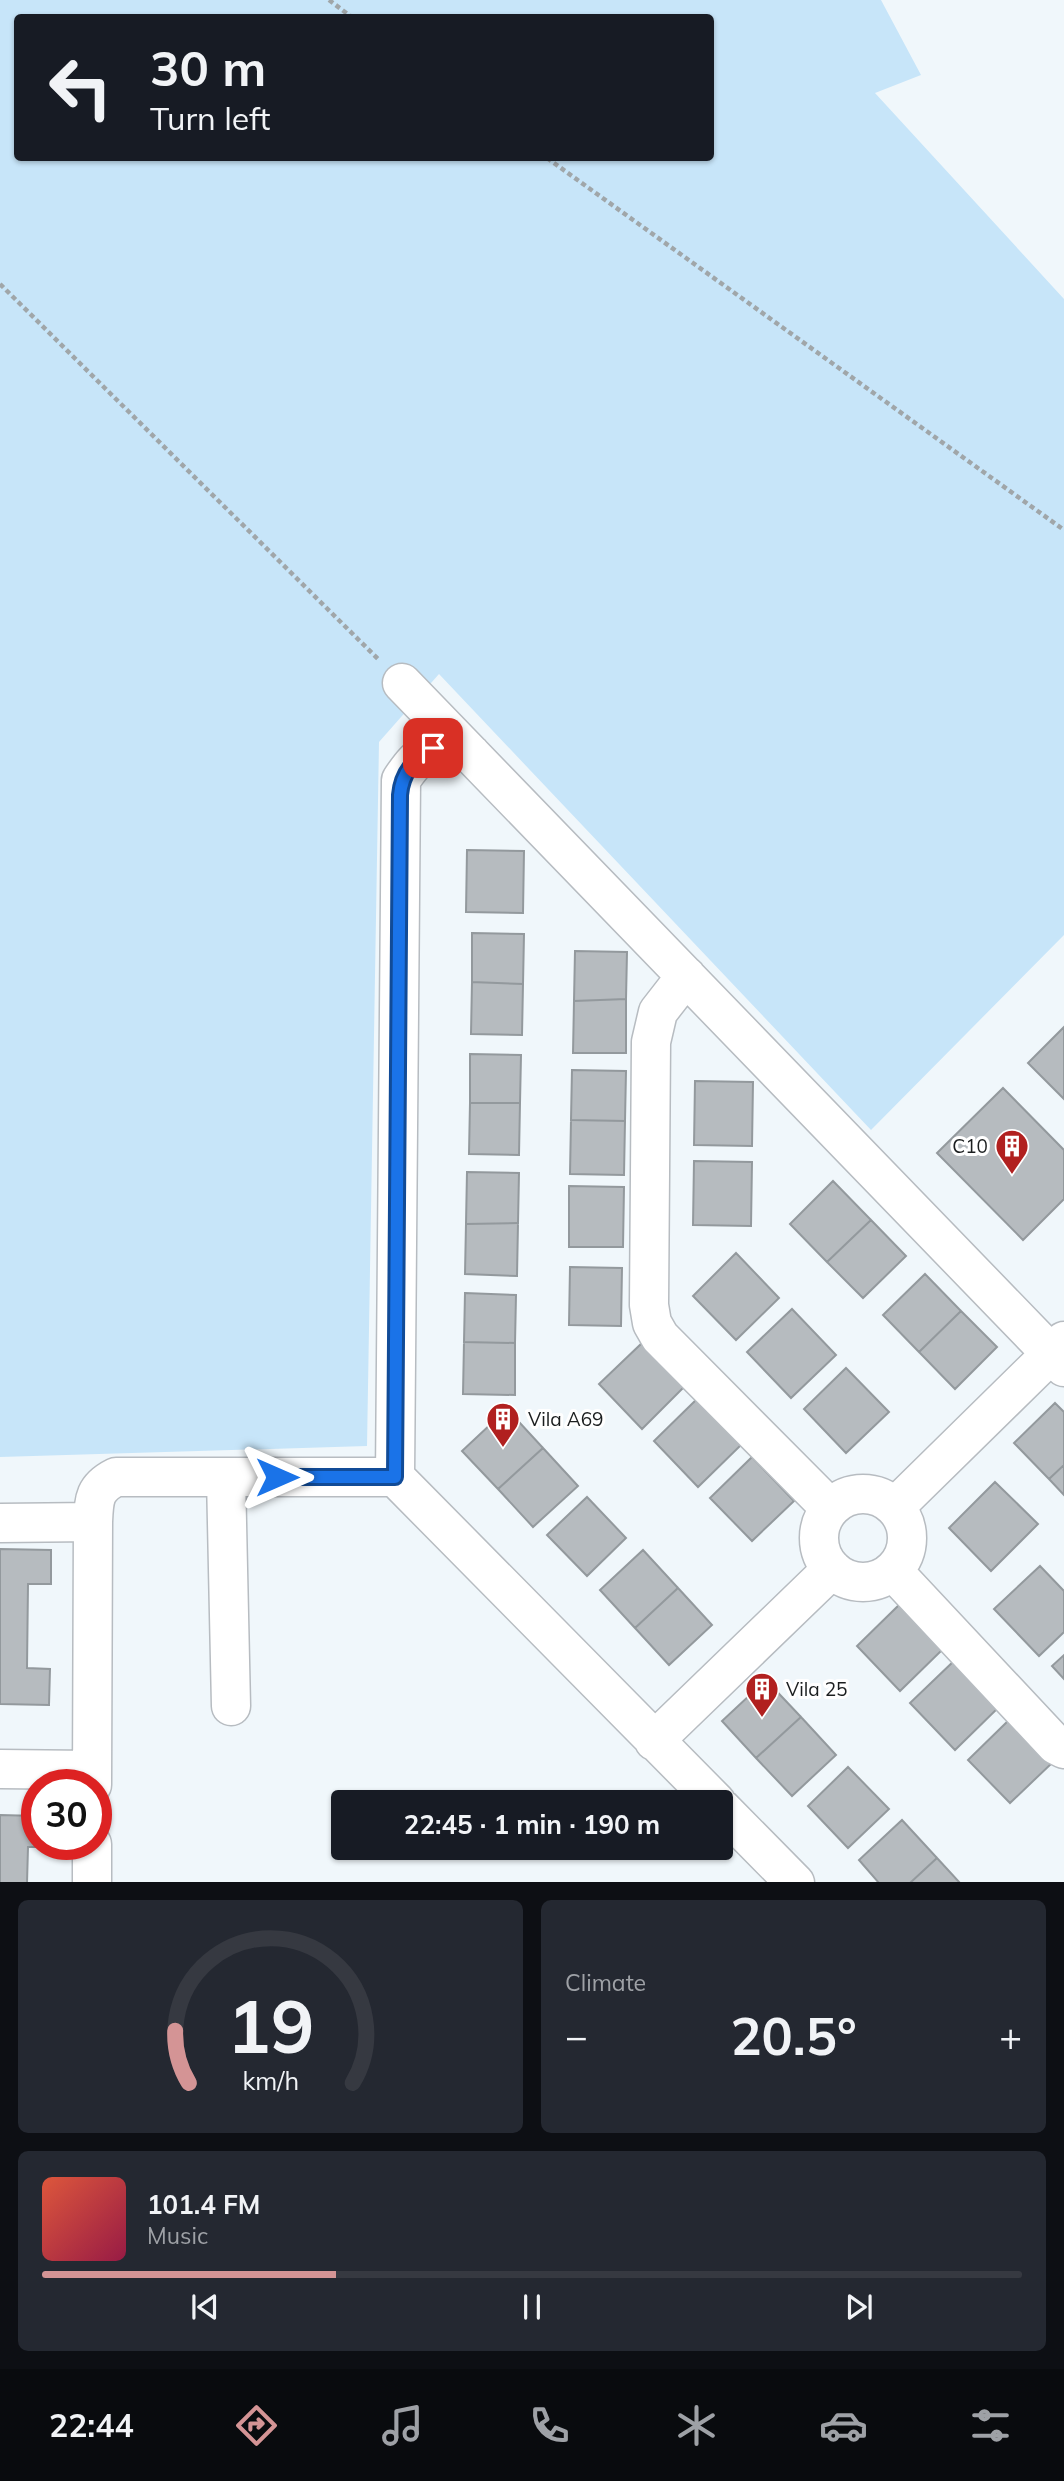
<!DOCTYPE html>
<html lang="en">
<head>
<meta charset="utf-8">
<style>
  body { margin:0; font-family:Mulish,sans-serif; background:#242831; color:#f1f3f6; height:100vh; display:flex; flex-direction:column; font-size:26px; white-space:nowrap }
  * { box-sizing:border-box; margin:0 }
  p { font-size:23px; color:#9ea1a6 }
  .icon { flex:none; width:38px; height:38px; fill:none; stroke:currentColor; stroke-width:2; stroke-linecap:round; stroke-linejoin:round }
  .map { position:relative; height:1882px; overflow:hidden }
  .side { display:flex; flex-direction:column; gap:18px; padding:18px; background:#0d0f14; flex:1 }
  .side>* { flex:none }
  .banner { position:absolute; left:14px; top:14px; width:700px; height:147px; border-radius:7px; box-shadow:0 2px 5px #0004; background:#171b24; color:#f1f3f6; overflow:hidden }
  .speed { position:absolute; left:21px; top:1769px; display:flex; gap:14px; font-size:35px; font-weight:700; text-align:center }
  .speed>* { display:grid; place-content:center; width:91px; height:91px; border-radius:50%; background:#171b24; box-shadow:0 2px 5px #0004; line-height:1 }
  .speed .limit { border:10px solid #d22; background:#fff; color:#111 }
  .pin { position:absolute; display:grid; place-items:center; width:60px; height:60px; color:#fff; margin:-30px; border-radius:14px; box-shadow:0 4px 10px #0006 }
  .me { position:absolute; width:77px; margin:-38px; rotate:90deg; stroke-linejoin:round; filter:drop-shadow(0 0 5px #0008) }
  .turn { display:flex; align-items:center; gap:24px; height:147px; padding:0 21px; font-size:32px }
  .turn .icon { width:91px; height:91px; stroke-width:2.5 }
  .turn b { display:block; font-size:49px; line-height:60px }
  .big { font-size:52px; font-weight:700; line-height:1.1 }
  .side .widget { flex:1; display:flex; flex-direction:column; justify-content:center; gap:10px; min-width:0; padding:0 24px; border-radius:10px; background:#242831 }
  .side .dial { align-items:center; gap:0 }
  .dial svg { height:182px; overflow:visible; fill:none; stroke:#363941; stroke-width:7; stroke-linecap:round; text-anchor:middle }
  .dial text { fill:#f1f3f6; stroke:none }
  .song { display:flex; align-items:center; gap:21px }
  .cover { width:84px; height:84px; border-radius:10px; background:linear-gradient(135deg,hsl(10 70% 55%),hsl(340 70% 35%)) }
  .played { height:7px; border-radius:4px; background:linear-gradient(90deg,#d49495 30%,#363941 30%) }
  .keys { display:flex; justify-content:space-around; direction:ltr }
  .heat { display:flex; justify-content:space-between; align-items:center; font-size:38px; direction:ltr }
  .side .tiles { flex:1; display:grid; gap:18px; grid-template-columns:1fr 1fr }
  .widget:last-child { grid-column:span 2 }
  .trip { position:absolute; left:331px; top:1790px; width:402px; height:70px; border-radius:7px; background:#171b24; box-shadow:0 2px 5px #0004; font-weight:700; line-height:70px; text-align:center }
  .dock { display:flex; height:112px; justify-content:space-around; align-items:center; background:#090b0e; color:#9ea1a6 }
  .dock .icon { width:49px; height:49px }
  .dock .current { color:#d49495 }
  .dock b { font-size:32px; color:#f1f3f6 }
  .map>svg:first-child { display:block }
  .green { fill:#c7e5f9; fill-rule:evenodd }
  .building { fill:#b6bbbf; stroke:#93999d; stroke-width:2 }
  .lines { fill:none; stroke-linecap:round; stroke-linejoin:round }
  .minor-casing { stroke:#b7bcc1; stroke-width:41 }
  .path { stroke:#a0a6a9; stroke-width:4.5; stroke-dasharray:5 3.5; stroke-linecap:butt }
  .minor { stroke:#fff; stroke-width:38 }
  .route-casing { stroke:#114b97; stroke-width:18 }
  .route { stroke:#1a73e8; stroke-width:12 }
  .labels { text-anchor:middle; stroke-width:6; stroke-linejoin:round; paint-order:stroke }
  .poi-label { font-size:19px; fill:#1b1e1f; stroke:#fff; text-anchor:start }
</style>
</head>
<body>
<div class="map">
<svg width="1064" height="1883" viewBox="0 0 1064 1883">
  <rect width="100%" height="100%" fill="#f0f7fb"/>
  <path class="green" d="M 0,0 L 881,0 L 921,75 L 875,93 L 1064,299 L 1064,935 L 871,1130 L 439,674 L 379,742 L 367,1446 L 0,1457 ZM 18,18 L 710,18 L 710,158 L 18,158 Z"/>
  <path class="building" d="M 467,850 L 524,851 L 523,913 L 466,912 Z
    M 472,933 L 524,934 L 523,984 L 472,982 Z
    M 575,951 L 627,952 L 626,999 L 574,1001 Z
    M 472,982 L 523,984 L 522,1035 L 471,1034 Z
    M 626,999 L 626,1053 L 573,1053 L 574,1001 Z
    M 1064,1027 L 1064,1099 L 1028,1063 Z
    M 470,1054 L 521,1055 L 520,1103 L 470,1103 Z
    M 572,1070 L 626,1071 L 625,1121 L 571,1120 Z
    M 695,1081 L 753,1082 L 752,1146 L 694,1145 Z
    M 1003,1088 L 1064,1150 L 1064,1199 L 1023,1240 L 937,1153 Z
    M 470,1103 L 520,1103 L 519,1155 L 469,1154 Z
    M 571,1120 L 625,1121 L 624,1175 L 570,1174 Z
    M 694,1161 L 752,1162 L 751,1226 L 693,1225 Z
    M 467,1172 L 519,1173 L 518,1223 L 466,1224 Z
    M 833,1181 L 871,1220 L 827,1262 L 790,1224 Z
    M 569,1186 L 624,1187 L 623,1247 L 569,1247 Z
    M 871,1220 L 906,1256 L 863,1298 L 827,1262 Z
    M 518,1223 L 517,1276 L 465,1274 L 466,1224 Z
    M 736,1253 L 779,1298 L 736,1340 L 693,1296 Z
    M 570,1267 L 622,1268 L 621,1326 L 569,1325 Z
    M 925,1274 L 961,1311 L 919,1352 L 883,1315 Z
    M 465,1293 L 516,1295 L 515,1343 L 464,1342 Z
    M 792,1309 L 836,1355 L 791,1398 L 747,1352 Z
    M 961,1311 L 997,1347 L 955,1389 L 919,1352 Z
    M 464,1342 L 515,1343 L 515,1395 L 463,1394 Z
    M 642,1343 L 684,1387 L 642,1429 L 599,1384 Z
    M 846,1368 L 889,1412 L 846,1453 L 804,1409 Z
    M 698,1398 L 742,1444 L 698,1487 L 654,1441 Z
    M 1055,1403 L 1064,1412 L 1064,1465 L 1049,1479 L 1014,1443 Z
    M 507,1409 L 543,1448 L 498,1489 L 462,1451 Z
    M 543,1448 L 578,1486 L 533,1527 L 498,1489 Z
    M 752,1457 L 794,1501 L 752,1541 L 710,1498 Z
    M 1064,1465 L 1064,1495 L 1049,1479 Z
    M 995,1482 L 1038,1524 L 991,1571 L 949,1528 Z
    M 587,1497 L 626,1538 L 587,1576 L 547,1535 Z
    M 0,1549 L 51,1550 L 51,1584 L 28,1584 L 27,1668 L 50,1669 L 49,1705 L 0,1704 Z
    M 643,1550 L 678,1588 L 635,1628 L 600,1590 Z
    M 1040,1566 L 1064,1591 L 1064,1632 L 1039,1656 L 994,1609 Z
    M 678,1588 L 712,1625 L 669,1665 L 635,1628 Z
    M 900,1604 L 943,1649 L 900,1691 L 857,1646 Z
    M 1064,1655 L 1064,1679 L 1052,1666 Z
    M 956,1659 L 1001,1705 L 955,1750 L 910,1703 Z
    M 766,1680 L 801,1717 L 756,1758 L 722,1721 Z
    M 801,1717 L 836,1755 L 792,1796 L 756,1758 Z
    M 1010,1719 L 1052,1763 L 1010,1803 L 968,1760 Z
    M 848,1767 L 889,1809 L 848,1848 L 808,1806 Z
    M 0,1815 L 37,1816 L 37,1844 L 51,1844 L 51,1847 L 28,1847 L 27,1883 L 0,1883 Z
    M 902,1820 L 937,1858 L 910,1883 L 879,1883 L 859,1860 Z
    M 937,1858 L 960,1883 L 910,1883 Z"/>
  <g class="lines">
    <defs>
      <path id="minor" d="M 402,683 L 1064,1367
        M 471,754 C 435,740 421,750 401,780 L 395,1477 L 716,1802
        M 686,976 L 658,1012 L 651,1042 L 649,1305 L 652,1323 L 660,1337 L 830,1508
        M 226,1477 L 231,1706
        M819 1538a44 44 0 1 1 88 0a44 44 0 1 1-88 0Z
        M 895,1507 L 1064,1341
        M 0,1523 L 93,1522
        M 893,1571 L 1056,1745 L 1064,1749
        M 654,1741 L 832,1569
        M 0,1769 L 92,1770
        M 92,1785 L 93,1522 C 94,1499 94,1488 116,1477 L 395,1477
        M 721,1808 L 795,1883
        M 92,1844 L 92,1883"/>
    </defs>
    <use href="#minor" class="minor-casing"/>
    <path class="path" d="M 329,0 L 353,18
      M 547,158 L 1064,530
      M 0,284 L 380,661"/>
    <use href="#minor" class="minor"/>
  </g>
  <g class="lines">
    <defs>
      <path id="route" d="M 277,1477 L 395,1477 L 400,795 C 402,772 414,760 433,748"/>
    </defs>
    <use href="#route" class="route-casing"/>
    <use href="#route" class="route"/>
  </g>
  <defs>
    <symbol id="building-pin" viewBox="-11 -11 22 30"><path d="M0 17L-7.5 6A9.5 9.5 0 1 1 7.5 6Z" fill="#b1201f" stroke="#fff"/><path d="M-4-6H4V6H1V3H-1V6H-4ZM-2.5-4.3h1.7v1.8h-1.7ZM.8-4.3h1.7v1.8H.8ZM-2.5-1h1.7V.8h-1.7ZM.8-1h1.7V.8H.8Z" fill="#fff"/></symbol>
  </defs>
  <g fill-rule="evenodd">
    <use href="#building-pin" x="993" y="1127" width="38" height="52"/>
    <use href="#building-pin" x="484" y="1400" width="38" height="52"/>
    <use href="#building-pin" x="743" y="1670" width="38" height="52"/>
  </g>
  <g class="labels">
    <g class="poi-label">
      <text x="988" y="1153" text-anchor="end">C10</text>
      <text x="528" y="1426">Vila A69</text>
      <text x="786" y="1696">Vila 25</text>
    </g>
  </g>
</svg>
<div class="speed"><div class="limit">30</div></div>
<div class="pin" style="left:433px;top:748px;background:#d93025"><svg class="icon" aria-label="arrive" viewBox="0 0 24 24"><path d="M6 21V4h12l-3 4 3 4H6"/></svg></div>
<svg class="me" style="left:277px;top:1477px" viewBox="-20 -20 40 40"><path d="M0-17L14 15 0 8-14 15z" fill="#1a73e8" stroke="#fff" stroke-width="4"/></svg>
<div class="trip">22:45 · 1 min · 190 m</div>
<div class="banner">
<div class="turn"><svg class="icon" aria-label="left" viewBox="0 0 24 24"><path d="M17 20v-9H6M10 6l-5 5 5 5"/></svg><div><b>30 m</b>Turn left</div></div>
</div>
</div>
<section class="side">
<div class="tiles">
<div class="widget dial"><svg viewBox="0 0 100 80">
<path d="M14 69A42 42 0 1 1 86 69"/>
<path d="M14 69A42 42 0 0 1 8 46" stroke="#d49495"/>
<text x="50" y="56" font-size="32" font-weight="700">19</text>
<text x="50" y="72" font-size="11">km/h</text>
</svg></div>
<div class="widget"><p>Climate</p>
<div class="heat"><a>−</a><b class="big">20.5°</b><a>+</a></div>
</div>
<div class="widget">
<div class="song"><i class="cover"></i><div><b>101.4 FM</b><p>Music</p></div></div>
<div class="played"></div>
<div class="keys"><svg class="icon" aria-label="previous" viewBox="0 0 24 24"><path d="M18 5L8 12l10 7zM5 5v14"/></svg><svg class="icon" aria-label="pause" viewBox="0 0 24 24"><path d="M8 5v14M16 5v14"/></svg><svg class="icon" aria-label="next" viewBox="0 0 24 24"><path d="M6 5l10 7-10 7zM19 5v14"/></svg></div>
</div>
</div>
</section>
<nav class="dock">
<b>22:44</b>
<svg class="icon current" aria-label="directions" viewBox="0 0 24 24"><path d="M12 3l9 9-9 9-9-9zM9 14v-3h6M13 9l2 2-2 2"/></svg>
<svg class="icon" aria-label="music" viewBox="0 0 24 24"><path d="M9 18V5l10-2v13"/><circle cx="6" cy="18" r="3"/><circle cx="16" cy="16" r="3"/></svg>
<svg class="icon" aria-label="phone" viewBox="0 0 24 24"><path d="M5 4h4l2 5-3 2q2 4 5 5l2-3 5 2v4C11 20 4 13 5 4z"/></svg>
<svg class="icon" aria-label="climate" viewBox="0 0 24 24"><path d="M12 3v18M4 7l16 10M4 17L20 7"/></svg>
<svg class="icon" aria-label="car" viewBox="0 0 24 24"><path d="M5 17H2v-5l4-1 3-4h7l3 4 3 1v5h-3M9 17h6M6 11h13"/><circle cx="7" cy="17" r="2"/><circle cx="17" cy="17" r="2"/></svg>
<svg class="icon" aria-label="filters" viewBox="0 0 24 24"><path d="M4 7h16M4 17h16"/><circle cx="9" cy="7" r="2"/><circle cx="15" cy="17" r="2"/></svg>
</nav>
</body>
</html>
